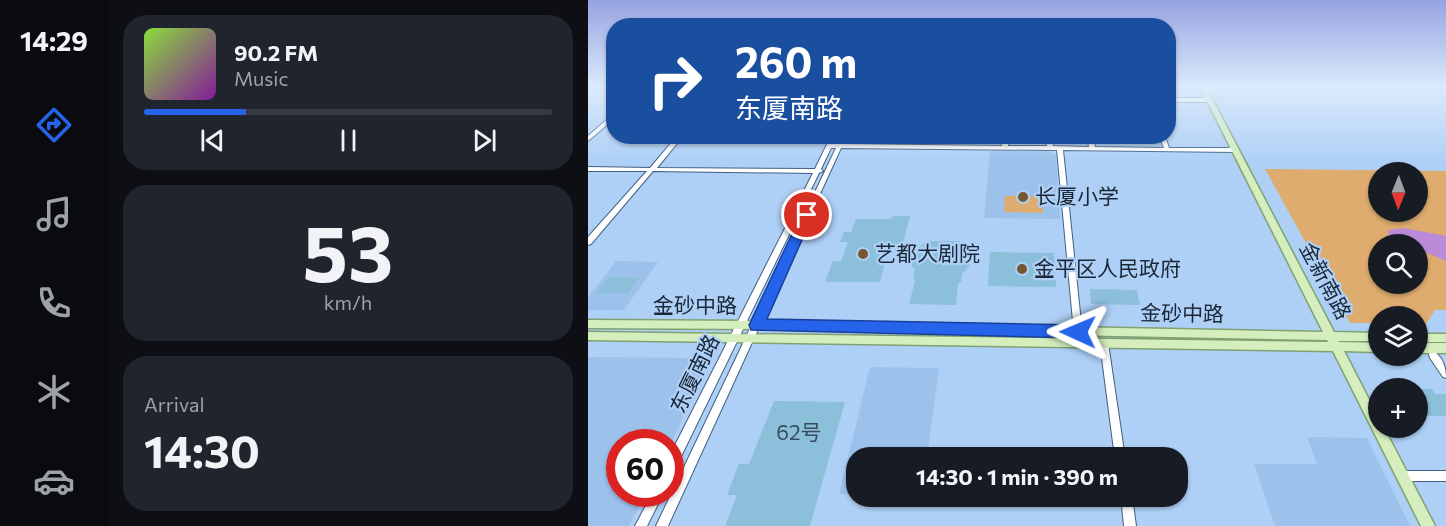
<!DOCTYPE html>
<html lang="en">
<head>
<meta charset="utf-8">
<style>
  body { margin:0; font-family:Commissioner,"Noto Sans SC",sans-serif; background:#20242c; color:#f1f3f6; height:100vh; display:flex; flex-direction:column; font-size:22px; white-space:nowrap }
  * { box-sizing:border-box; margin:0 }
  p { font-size:20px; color:#9ea1a6 }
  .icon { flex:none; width:33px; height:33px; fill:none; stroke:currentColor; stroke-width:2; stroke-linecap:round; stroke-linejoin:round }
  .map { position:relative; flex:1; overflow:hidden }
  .panel { display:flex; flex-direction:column; gap:15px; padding:15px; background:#0d0f14; width:480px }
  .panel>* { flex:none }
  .hud { position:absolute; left:18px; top:18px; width:570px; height:126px; border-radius:24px; box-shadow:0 2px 4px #0004; background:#1a4fa0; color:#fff; overflow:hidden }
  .needle { width:39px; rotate:181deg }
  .fabs { position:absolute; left:780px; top:162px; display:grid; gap:12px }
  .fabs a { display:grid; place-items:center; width:60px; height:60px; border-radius:50%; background:#171b24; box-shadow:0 2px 4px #0004; font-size:30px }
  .speed { position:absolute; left:18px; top:429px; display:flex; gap:12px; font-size:30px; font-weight:700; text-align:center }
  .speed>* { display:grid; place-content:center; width:78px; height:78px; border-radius:50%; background:#171b24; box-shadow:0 2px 4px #0004; line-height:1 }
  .speed .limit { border:9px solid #d22; background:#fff; color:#111 }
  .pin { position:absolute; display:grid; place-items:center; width:51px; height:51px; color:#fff; margin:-26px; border:3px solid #fff; border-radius:50%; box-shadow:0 2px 6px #0007 }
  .me { position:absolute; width:66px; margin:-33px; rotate:271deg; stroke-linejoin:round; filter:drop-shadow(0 0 4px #0008) }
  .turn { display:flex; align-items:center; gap:21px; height:126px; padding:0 30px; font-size:27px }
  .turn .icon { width:78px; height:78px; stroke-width:2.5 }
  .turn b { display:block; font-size:42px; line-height:51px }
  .big { font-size:45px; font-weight:700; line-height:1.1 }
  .panel .widget { flex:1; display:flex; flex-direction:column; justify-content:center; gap:9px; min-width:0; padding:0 21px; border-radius:24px; background:#20242c }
  .panel .dial { align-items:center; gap:0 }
  .dial b { font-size:78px; line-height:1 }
  .song { display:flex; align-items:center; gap:18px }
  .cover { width:72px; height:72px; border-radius:9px; background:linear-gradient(135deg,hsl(90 70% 55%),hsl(290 70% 35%)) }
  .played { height:6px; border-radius:3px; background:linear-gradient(90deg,#2563eb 25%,#363941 25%) }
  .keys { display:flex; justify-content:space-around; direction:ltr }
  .trip { position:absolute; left:258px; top:447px; width:342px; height:60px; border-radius:24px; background:#171b24; box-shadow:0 2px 4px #0004; font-weight:700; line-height:60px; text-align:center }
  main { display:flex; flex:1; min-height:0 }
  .dock { display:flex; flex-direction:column; width:108px; justify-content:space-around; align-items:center; background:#090b0e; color:#9ea1a6 }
  .dock .icon { width:42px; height:42px }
  .dock .selected { color:#2563eb }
  .dock b { font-size:27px; color:#f1f3f6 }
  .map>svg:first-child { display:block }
  .built { fill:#9cc2ec }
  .green { fill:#deac6e; fill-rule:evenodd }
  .water { fill:#bb8ad9 }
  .building { fill:#8cbfda }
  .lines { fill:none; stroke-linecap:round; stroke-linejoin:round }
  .minor-casing { stroke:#415f81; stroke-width:2 }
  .major-casing { stroke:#80a172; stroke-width:3 }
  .minor { fill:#fff; fill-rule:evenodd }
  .major { fill:#d4eebe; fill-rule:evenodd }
  .route { fill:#2563eb; stroke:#184099; stroke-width:1.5 }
  .poi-dot { fill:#77572d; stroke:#aed0f7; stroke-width:2 }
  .labels { text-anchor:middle; stroke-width:4.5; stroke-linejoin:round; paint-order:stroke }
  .poi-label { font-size:21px; fill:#1b2736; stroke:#aed0f7; text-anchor:start }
  .street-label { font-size:21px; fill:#1b2736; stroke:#aed0f7 }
  .near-number-label { font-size:21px; fill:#374d5f }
</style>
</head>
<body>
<main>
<nav class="dock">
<b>14:29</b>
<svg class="icon selected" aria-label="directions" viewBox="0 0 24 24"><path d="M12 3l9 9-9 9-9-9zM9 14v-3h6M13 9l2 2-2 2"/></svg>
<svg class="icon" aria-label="music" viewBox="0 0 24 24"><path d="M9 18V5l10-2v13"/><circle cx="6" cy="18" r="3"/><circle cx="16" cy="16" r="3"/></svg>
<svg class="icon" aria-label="phone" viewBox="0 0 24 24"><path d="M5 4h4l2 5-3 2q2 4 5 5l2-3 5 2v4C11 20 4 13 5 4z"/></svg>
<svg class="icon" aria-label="climate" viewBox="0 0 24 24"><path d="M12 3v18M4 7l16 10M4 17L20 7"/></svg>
<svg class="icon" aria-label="car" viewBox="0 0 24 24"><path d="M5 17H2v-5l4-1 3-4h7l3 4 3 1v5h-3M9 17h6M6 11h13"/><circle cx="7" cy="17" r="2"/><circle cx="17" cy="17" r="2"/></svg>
</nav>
<section class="panel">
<div class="widget">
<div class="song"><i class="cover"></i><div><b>90.2 FM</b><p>Music</p></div></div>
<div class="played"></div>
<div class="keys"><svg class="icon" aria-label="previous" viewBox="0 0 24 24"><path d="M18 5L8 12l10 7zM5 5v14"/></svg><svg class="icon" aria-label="pause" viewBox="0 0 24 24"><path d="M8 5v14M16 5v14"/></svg><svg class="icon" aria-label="next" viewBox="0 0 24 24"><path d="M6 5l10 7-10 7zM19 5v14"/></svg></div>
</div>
<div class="widget dial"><b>53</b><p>km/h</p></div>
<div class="widget"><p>Arrival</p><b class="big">14:30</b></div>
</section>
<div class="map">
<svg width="858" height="526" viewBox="0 0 858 526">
  <rect width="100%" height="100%" fill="#aed0f7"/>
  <path class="built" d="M 402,151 L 460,151 L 468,155 L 472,219 L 396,218 Z
    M 28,261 L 70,262 L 36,310 L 0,310 L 0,298 Z
    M 0,357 L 112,358 L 118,368 L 83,444 L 82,442 L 32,442 L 32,494 L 58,494 L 41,526 L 0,526 Z
    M 282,367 L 351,368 L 339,457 L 268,458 L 268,494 L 251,494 Z
    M 719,437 L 779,438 L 822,526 L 687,526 L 666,464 L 729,464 Z"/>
  <path class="green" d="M 677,169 L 858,171 L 858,310 L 847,310 L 838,324 L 830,324 L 830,316 L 790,316 L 790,323 L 762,323 ZM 790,172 L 830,172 L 830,212 L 790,212 ZM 790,244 L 830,244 L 830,284 L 790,284 Z
    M 417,196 L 454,196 L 455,213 L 416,212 Z"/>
  <path class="water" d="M 816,228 L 858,236 L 858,261 L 830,249 L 830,244 L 808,244 L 801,241 L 800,230 Z"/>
  <path class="building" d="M 306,216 L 322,216 L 314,247 L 296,247 L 292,262 L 297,262 L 292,282 L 237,282 L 245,261 L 253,261 L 260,242 L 252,242 L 256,232 L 263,232 L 268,219 L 301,219 Z
    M 341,241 L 370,241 L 383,250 L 381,266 L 374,274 L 373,282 L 370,283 L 368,305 L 321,304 L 327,281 L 325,278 L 327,269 L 323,266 L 326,250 Z
    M 402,252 L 466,253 L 468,287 L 400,286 Z
    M 21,277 L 51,278 L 40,293 L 9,293 Z
    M 502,289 L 549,290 L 552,305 L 503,304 Z
    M 830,389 L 844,389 L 847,394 L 858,394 L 858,416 L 830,416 Z
    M 186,401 L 257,402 L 222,526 L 137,526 L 149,495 L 139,495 L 151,464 L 161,464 Z"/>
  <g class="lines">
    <defs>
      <path id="minor" d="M 580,98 L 621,98 L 624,100 L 621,102 L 580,102 Z
        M 24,115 L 26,115 L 26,119 L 0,141 L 0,136 Z
        M 89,136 L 95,136 L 69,168 L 227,169 L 243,136 L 249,136 L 245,144 L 249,144 L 253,136 L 259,136 L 255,144 L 414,146 L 415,136 L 421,136 L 420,146 L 459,146 L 458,136 L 464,136 L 465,146 L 501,147 L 499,136 L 505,136 L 507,147 L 576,148 L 571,136 L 577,136 L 581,148 L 647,148 L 650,150 L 647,152 L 475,150 L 494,332 L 493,335 L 490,336 L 487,335 L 486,332 L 469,150 L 253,148 L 80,526 L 68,526 L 248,148 L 243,148 L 233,169 L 235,171 L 231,173 L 86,471 L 82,472 L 82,455 L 225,173 L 65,171 L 3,244 L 0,245 L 0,237 L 59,171 L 0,171 L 0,167 L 62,168 Z
        M 516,339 L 519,340 L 520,343 L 537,458 L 527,458 L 512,343 L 513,340 Z
        M 845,351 C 855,357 858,367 858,378 L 855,377 L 842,358 L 841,355 L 842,352 Z
        M 820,471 L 858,471 L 858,481 L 820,481 L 816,480 L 815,476 L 816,472 Z
        M 64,494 L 75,494 L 59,526 L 47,526 Z
        M 533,496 L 544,496 L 548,526 L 536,526 Z"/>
      <path id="major" d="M 612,87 L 618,87 L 746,332 L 790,333 L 790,341 L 750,341 L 751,342 L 790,343 L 790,352 L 756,351 L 790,417 L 790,428 L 796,428 L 847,526 L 833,526 L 745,351 L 0,340 L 0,332 L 740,342 L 739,340 L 168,329 L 0,328 L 0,320 L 168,321 L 735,332 Z
        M 830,334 L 858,334 L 858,342 L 830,342 Z
        M 830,343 L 858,343 L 858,353 L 830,353 Z"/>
    </defs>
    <use href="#minor" class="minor-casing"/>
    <use href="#major" class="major-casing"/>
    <use href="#minor" class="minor"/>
    <use href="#major" class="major"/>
  </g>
  <linearGradient id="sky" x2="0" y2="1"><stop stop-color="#96a3e2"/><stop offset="0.54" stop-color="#dbeafb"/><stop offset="1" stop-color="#dbeafb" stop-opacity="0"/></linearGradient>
  <rect width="858" height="161" fill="url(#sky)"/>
  <path class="route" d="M 219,211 L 225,215 L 179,319 L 490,325 L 495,327 L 497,332 L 495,336 L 490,338 L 163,330 L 161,325 L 213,215 Z"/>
  <g class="poi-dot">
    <circle cx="435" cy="197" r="6"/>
    <circle cx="275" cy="254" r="6"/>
    <circle cx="434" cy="269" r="6"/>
  </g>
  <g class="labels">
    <g class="poi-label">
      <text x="447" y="204">长厦小学</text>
      <text x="287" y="261">艺都大剧院</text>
      <text x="446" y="276">金平区人民政府</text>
    </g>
    <g class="street-label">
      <text transform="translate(737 281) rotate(62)" y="7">金新南路</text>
      <text x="107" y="313">金砂中路</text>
      <text transform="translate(594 314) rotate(1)" y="7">金砂中路</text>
      <text transform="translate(107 374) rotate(-64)" y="7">东厦南路</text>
    </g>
    <g class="near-number-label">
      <text x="211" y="440">62号</text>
    </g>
  </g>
</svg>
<div class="fabs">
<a><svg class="needle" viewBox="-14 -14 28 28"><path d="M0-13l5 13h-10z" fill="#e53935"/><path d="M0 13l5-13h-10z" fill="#9ea1a6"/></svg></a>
<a><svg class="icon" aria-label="search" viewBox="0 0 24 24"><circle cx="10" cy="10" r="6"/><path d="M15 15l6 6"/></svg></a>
<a><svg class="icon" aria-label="layers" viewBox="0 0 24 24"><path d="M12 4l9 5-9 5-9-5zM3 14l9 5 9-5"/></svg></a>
<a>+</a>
</div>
<div class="speed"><div class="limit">60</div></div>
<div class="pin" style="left:219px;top:215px;background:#d93025"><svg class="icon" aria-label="arrive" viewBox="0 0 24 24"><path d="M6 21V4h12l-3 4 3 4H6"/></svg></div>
<svg class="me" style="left:490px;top:332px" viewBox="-20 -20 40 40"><path d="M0-17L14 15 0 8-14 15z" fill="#2563eb" stroke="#fff" stroke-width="4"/></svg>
<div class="trip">14:30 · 1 min · 390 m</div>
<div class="hud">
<div class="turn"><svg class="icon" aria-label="right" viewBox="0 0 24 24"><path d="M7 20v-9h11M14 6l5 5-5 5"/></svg><div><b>260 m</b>东厦南路</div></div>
</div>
</div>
</main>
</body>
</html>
